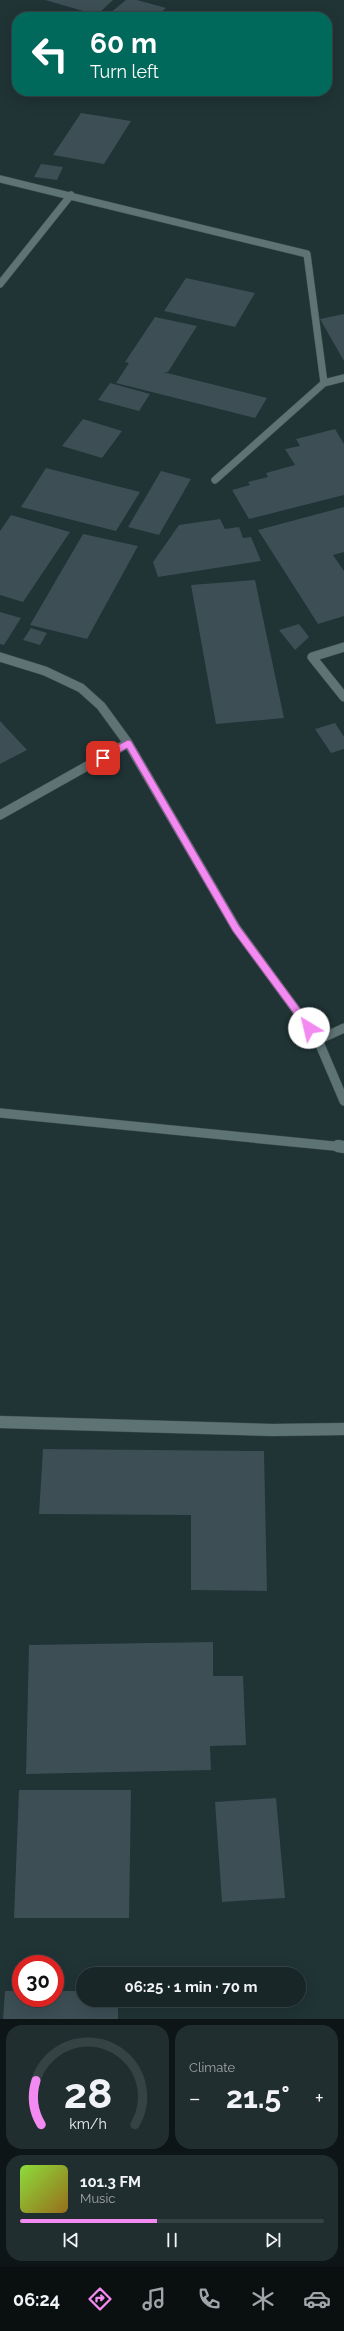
<!DOCTYPE html>
<html lang="en">
<head>
<meta charset="utf-8">
<style>
  body { margin:0; font-family:Raleway,sans-serif; background:#212e30; color:#f1f3f6; height:100vh; display:flex; flex-direction:column; font-size:15px; white-space:nowrap }
  * { box-sizing:border-box; margin:0 }
  p { font-size:13px; color:#9fa5a8 }
  .icon { flex:none; width:22px; height:22px; fill:none; stroke:currentColor; stroke-width:2; stroke-linecap:round; stroke-linejoin:round }
  .map { position:relative; height:2019px; overflow:hidden }
  .side { display:flex; flex-direction:column; gap:6px; padding:6px; background:#0d1516; flex:1 }
  .side>* { flex:none }
  .banner { position:absolute; left:12px; top:12px; width:320px; height:84px; border-radius:16px; box-shadow:0 4px 16px #0002,0 0 0 1px #364345; background:#00695c; color:#fff; overflow:hidden }
  .speed { position:absolute; left:12px; top:1955px; display:flex; gap:8px; font-size:20px; font-weight:700; text-align:center }
  .speed>* { display:grid; place-content:center; width:52px; height:52px; border-radius:50%; background:#182628; box-shadow:0 4px 16px #0002,0 0 0 1px #364345; line-height:1 }
  .speed .limit { border:6px solid #d22; background:#fff; color:#111 }
  .pin { position:absolute; display:grid; place-items:center; width:34px; height:34px; color:#fff; margin:-17px; border-radius:8px; box-shadow:0 2px 6px #0006 }
  .me { position:absolute; width:44px; margin:-22px; rotate:324deg; stroke-linejoin:round; filter:drop-shadow(0 0 3px #0008) }
  .turn { display:flex; align-items:center; gap:14px; height:84px; padding:0 12px; font-size:18px }
  .turn .icon { width:52px; height:52px; stroke-width:2.5 }
  .turn b { display:block; font-size:28px; line-height:34px }
  .big { font-size:30px; font-weight:700; line-height:1.1 }
  .side .card { flex:1; display:flex; flex-direction:column; justify-content:center; gap:6px; min-width:0; padding:0 14px; border-radius:16px; background:#212e30 }
  .side .dial { align-items:center; gap:0 }
  .dial svg { height:104px; overflow:visible; fill:none; stroke:#364345; stroke-width:7; stroke-linecap:round; text-anchor:middle }
  .dial text { fill:#f1f3f6; stroke:none }
  .song { display:flex; align-items:center; gap:12px }
  .cover { width:48px; height:48px; border-radius:6px; background:linear-gradient(135deg,hsl(90 70% 55%),hsl(40 70% 35%)) }
  .played { height:4px; border-radius:2px; background:linear-gradient(90deg,#f38af2 45%,#364345 45%) }
  .keys { display:flex; justify-content:space-around; direction:ltr }
  .heat { display:flex; justify-content:space-between; align-items:center; font-size:22px; direction:ltr }
  .side .tiles { flex:1; display:grid; gap:6px; grid-template-columns:1fr 1fr }
  .card:last-child { grid-column:span 2 }
  .trip { position:absolute; left:76px; top:1967px; width:230px; height:40px; border-radius:20px; background:#182628; box-shadow:0 4px 16px #0002,0 0 0 1px #364345; font-weight:700; line-height:40px; text-align:center }
  .tabs { display:flex; height:64px; justify-content:space-around; align-items:center; background:#0a0f10; color:#9fa5a8 }
  .tabs .icon { width:28px; height:28px }
  .tabs .current { color:#f38af2 }
  .tabs b { font-size:18px; color:#f1f3f6 }
  .map>svg:first-child { display:block }
  .building { fill:#3d4e55 }
  .lines { fill:none; stroke-linecap:round; stroke-linejoin:round }
  .street-far2-casing { stroke:#3e5051; stroke-width:8 }
  .street-far1-casing { stroke:#3e5051; stroke-width:10 }
  .street-casing { stroke:#3e5051; stroke-width:13 }
  .street-far2 { stroke:#5e7374; stroke-width:7 }
  .street-far1 { stroke:#5e7374; stroke-width:9 }
  .street { stroke:#5e7374; stroke-width:12 }
  .route { fill:#f38af2; stroke:#9e5a9d }
</style>
</head>
<body>
<div class="map">
<svg width="344" height="2019" viewBox="0 0 344 2019">
  <rect width="100%" height="100%" fill="#203335"/>
  <path class="building" d="M 45,0 L 113,0 L 97,15 Z
    M 126,0 L 137,0 L 166,8 L 155,17 L 105,17 Z
    M 81,113 L 131,121 L 104,164 L 53,155 Z
    M 41,164 L 63,167 L 57,180 L 34,177 Z
    M 186,278 L 255,293 L 235,327 L 164,311 Z
    M 344,314 L 344,361 L 320,319 Z
    M 155,317 L 197,326 L 168,372 L 163,372 L 267,398 L 255,418 L 116,383 L 129,363 L 125,362 Z
    M 110,383 L 150,394 L 139,411 L 98,400 Z
    M 83,419 L 122,431 L 102,458 L 62,446 Z
    M 335,429 L 344,444 L 344,495 L 249,519 L 232,490 L 250,485 L 248,482 L 268,477 L 266,473 L 295,465 L 285,449 L 300,446 L 296,439 Z
    M 46,468 L 140,492 L 116,531 L 21,507 Z
    M 161,471 L 191,479 L 159,535 L 128,527 Z
    M 344,507 L 344,552 L 333,555 L 344,571 L 344,616 L 318,624 L 258,530 Z
    M 11,515 L 70,532 L 23,602 L 0,595 L 0,531 Z
    M 220,519 L 225,529 L 239,527 L 243,538 L 251,537 L 261,561 L 158,577 L 153,562 L 179,525 Z
    M 83,534 L 138,546 L 87,639 L 30,625 Z
    M 255,580 L 284,718 L 216,724 L 191,585 Z
    M 0,612 L 21,618 L 4,645 L 0,644 Z
    M 299,624 L 309,637 L 295,650 L 279,630 Z
    M 31,628 L 47,633 L 40,645 L 23,640 Z
    M 0,721 L 27,750 L 0,764 Z
    M 335,723 L 344,737 L 344,749 L 331,753 L 315,729 Z
    M 43,1449 L 264,1451 L 267,1591 L 191,1590 L 191,1515 L 39,1514 Z
    M 213,1642 L 213,1676 L 243,1676 L 246,1745 L 210,1746 L 211,1770 L 26,1774 L 29,1645 Z
    M 19,1790 L 131,1790 L 129,1918 L 14,1918 Z
    M 276,1798 L 285,1898 L 222,1902 L 215,1802 Z
    M 5,1991 L 21,1991 L 21,1998 L 55,1998 L 55,1991 L 83,1991 L 83,2000 L 118,2000 L 118,2019 L 3,2019 Z"/>
  <g class="lines">
    <defs>
      <path id="street-far2" d="M 0,179 L 307,254 L 324,383
        M 0,284 L 71,195
        M 215,480 L 324,383 L 344,378"/>
      <path id="street-far1" d="M 344,647 L 312,657 L 344,697
        M 0,657 L 45,671 L 81,688 L 101,706 L 128,743 L 236,928 L 318,1040 L 344,1101
        M 0,815 L 128,743
        M 318,1040 L 344,1028
        M 0,1113 L 344,1147"/>
      <path id="street" d="M 338,1146 L 344,1147
        M 0,1422 L 273,1430 L 344,1429"/>
    </defs>
    <use href="#street-far2" class="street-far2-casing"/>
    <use href="#street-far1" class="street-far1-casing"/>
    <use href="#street" class="street-casing"/>
    <use href="#street-far2" class="street-far2"/>
    <use href="#street-far1" class="street-far1"/>
    <use href="#street" class="street"/>
  </g>
  <path class="route" d="M 128,740 L 131,741 L 239,926 L 312,1025 L 312,1030 L 306,1030 L 233,931 L 127,748 L 106,760 L 100,760 L 100,755 Z"/>
</svg>
<div class="speed"><div class="limit">30</div></div>
<div class="pin" style="left:103px;top:758px;background:#d93025"><svg class="icon" aria-label="arrive" viewBox="0 0 24 24"><path d="M6 21V4h12l-3 4 3 4H6"/></svg></div>
<svg class="me" style="left:309px;top:1028px" viewBox="-20 -20 40 40"><circle r="19" fill="#fff"/><path d="M0-13L10 11 0 6-10 11z" fill="#f38af2"/></svg>
<div class="trip">06:25 · 1 min · 70 m</div>
<div class="banner">
<div class="turn"><svg class="icon" aria-label="left" viewBox="0 0 24 24"><path d="M17 20v-9H6M10 6l-5 5 5 5"/></svg><div><b>60 m</b>Turn left</div></div>
</div>
</div>
<section class="side">
<div class="tiles">
<div class="card dial"><svg viewBox="0 0 100 80">
<path d="M14 69A42 42 0 1 1 86 69"/>
<path d="M14 69A42 42 0 0 1 10 35" stroke="#f38af2"/>
<text x="50" y="56" font-size="32" font-weight="700">28</text>
<text x="50" y="72" font-size="11">km/h</text>
</svg></div>
<div class="card"><p>Climate</p>
<div class="heat"><a>−</a><b class="big">21.5°</b><a>+</a></div>
</div>
<div class="card">
<div class="song"><i class="cover"></i><div><b>101.3 FM</b><p>Music</p></div></div>
<div class="played"></div>
<div class="keys"><svg class="icon" aria-label="previous" viewBox="0 0 24 24"><path d="M18 5L8 12l10 7zM5 5v14"/></svg><svg class="icon" aria-label="pause" viewBox="0 0 24 24"><path d="M8 5v14M16 5v14"/></svg><svg class="icon" aria-label="next" viewBox="0 0 24 24"><path d="M6 5l10 7-10 7zM19 5v14"/></svg></div>
</div>
</div>
</section>
<nav class="tabs">
<b>06:24</b>
<svg class="icon current" aria-label="directions" viewBox="0 0 24 24"><path d="M12 3l9 9-9 9-9-9zM9 14v-3h6M13 9l2 2-2 2"/></svg>
<svg class="icon" aria-label="music" viewBox="0 0 24 24"><path d="M9 18V5l10-2v13"/><circle cx="6" cy="18" r="3"/><circle cx="16" cy="16" r="3"/></svg>
<svg class="icon" aria-label="phone" viewBox="0 0 24 24"><path d="M5 4h4l2 5-3 2q2 4 5 5l2-3 5 2v4C11 20 4 13 5 4z"/></svg>
<svg class="icon" aria-label="climate" viewBox="0 0 24 24"><path d="M12 3v18M4 7l16 10M4 17L20 7"/></svg>
<svg class="icon" aria-label="car" viewBox="0 0 24 24"><path d="M5 17H2v-5l4-1 3-4h7l3 4 3 1v5h-3M9 17h6M6 11h13"/><circle cx="7" cy="17" r="2"/><circle cx="17" cy="17" r="2"/></svg>
</nav>
</body>
</html>
